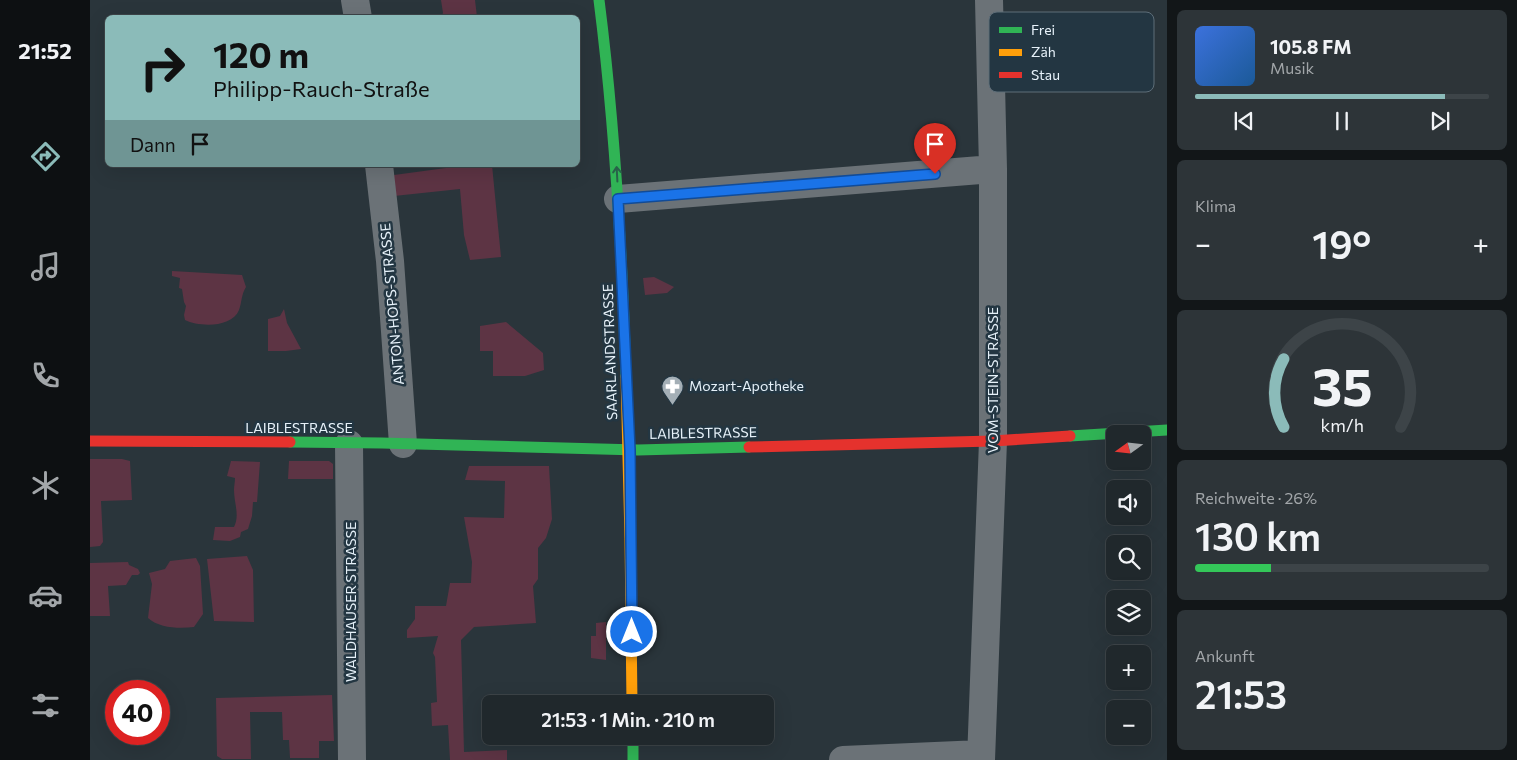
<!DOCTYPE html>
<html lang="de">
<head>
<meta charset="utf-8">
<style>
  body { margin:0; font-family:Commissioner,sans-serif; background:#2d3438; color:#f1f3f6; height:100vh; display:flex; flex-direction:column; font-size:19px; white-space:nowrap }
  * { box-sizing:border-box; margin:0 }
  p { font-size:16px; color:#a2a6a9 }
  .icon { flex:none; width:28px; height:28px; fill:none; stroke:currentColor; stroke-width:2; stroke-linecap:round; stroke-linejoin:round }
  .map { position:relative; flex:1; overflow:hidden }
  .drawer { display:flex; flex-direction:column; gap:10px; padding:10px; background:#121618; width:350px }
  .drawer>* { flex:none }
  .guide { position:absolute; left:15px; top:15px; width:475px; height:152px; border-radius:8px; box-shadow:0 5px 20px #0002,0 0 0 1px #3d4448; background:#8bbbb9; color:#111; overflow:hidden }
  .needle { width:32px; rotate:255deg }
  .controls { position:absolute; left:1016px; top:425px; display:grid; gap:10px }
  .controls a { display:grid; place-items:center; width:45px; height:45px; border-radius:8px; background:#20282c; box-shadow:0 5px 20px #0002,0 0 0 1px #3d4448; font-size:25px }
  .speed { position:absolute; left:15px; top:680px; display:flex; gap:10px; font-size:25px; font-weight:700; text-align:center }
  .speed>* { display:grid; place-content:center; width:65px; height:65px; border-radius:50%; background:#20282c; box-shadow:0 5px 20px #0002,0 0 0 1px #3d4448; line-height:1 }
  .speed .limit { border:8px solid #d22; background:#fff; color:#111 }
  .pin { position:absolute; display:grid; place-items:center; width:42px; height:42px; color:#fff; margin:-51px -21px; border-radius:50% 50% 50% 0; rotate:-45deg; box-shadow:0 0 5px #0007 }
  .pin .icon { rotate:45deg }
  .me { position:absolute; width:55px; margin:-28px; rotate:0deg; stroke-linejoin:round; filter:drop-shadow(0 0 4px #0008) }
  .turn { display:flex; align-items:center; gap:18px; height:105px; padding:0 25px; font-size:22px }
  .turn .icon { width:65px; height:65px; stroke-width:2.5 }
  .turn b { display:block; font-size:35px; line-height:42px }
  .then { display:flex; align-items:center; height:48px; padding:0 25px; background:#0003; gap:10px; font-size:19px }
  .big { font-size:38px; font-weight:600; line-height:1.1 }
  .drawer .tile { flex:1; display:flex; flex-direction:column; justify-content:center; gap:8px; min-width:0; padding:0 18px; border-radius:8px; background:#2d3438 }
  .drawer .dial { align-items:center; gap:0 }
  .dial svg { height:130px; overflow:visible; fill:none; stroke:#3d4448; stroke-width:7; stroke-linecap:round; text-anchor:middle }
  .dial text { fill:#f1f3f6; stroke:none }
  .song { display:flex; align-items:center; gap:15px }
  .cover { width:60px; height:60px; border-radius:8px; background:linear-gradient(135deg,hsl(220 70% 55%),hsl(210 70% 35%)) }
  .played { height:5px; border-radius:2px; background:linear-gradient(90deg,#8bbbb9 85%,#3d4448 85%) }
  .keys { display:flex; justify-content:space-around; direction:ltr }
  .heat { display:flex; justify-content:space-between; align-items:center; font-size:28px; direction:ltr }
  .charge { height:8px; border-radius:4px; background:linear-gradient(90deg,#34c759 26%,#3d4448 0) }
  .trip { position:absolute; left:392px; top:695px; width:292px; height:50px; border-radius:8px; background:#20282c; box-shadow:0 5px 20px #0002,0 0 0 1px #3d4448; font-weight:600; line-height:50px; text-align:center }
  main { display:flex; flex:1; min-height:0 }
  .menu { display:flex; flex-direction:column; width:90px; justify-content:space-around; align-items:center; background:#0d1012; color:#a2a6a9 }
  .menu .icon { width:35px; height:35px }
  .menu .selected { color:#8bbbb9 }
  .menu b { font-size:22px; color:#f1f3f6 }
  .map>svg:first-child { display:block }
  .green { fill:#5d3444 }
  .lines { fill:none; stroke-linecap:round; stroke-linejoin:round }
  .street { stroke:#6b7277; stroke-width:28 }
  .fast { stroke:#30b455; stroke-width:11 }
  .slow { stroke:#ff9f0a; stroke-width:11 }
  .jam { stroke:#e5322d; stroke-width:11 }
  .oneway { stroke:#286249 }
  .route-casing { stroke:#114b97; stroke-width:12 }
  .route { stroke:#1a73e8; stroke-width:9 }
  .labels { text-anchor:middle; stroke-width:5; stroke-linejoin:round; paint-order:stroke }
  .street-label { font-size:14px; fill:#e6f1f9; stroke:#233642 }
  .poi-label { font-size:14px; fill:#e6f1f9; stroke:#233642; text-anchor:start }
  .key { fill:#233642; stroke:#5e6e79; stroke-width:1 }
  .key-label { font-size:14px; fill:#e6f1f9 }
</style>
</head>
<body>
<main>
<nav class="menu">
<b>21:52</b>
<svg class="icon selected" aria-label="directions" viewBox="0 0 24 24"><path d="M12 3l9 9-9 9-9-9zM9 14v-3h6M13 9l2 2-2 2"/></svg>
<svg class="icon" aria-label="music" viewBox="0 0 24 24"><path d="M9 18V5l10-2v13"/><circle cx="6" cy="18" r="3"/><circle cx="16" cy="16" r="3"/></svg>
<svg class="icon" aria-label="phone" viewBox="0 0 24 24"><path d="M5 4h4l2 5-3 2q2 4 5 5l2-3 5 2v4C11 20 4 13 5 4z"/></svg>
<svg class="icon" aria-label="climate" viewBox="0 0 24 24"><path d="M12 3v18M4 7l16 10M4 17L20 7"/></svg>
<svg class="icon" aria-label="car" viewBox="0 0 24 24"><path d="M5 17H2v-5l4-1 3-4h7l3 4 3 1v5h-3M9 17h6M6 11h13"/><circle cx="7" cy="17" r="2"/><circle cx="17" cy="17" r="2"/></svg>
<svg class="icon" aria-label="filters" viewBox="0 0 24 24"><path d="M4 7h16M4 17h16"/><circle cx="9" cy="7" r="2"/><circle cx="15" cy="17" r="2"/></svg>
</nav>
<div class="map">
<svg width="1077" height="760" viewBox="0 0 1077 760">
  <rect width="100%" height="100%" fill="#2a353b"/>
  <path class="green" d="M 351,0 L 385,0 L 387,17 L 351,17 L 353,13 Z
    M 356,165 L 402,165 L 411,257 L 380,260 L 374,235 L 370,189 L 304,196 L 304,175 L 356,168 Z
    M 82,271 L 152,275 L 156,287 C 151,295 152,302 149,310 C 142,328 109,327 95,320 L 94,315 L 96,306 L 94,302 L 92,289 L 89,288 L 90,278 L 82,276 Z
    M 564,277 L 584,287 L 577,293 L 555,295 L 553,278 Z
    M 194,309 L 197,323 L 211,349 L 196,351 L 178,351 L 178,319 L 190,316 Z
    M 416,322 L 453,353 L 454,370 L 435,376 L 403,376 L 403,351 L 390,351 L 390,326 Z
    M 0,459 L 32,459 L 40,461 L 42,500 L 11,501 L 13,542 L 10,546 L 0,547 Z
    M 141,461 L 170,462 L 167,502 L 163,502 L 162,516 L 158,529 L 151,532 L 150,537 L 140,541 L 123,540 L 125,527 L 144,527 C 150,515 144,503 144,490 C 144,486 145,482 145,478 L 137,476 Z
    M 199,461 L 239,461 L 243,464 L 243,479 L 198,479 Z
    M 379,466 L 459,466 L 462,519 L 456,538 L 448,548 L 448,579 L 443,586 L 446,623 L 384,627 L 371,640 L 374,752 L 417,750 L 417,760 L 360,760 L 358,725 L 342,726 L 341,703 L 347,702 L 345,657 L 343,653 L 348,636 L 317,638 L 317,630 L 325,619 L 325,606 L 356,606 L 360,583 L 381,583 L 382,562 L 374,517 L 414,518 L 415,481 L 375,480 Z
    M 157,556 L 163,570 L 164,622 L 124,621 L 117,559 Z
    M 106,558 L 110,566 L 113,614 L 104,627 C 89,629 69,628 58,618 L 62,584 L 59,573 L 75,569 L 80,561 Z
    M 38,562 L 39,565 L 48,569 L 50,573 L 48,575 L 42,575 L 36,585 L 18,586 L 20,616 L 0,616 L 0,563 Z
    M 516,622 L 516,660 L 501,658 L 501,636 L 506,636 L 506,623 Z
    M 242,695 L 244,741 L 229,741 L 229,758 L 200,758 L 199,740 L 193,740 L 192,712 L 160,712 L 161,759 L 132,759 L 127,756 L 126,698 Z"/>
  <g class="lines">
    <path class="street" d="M 265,0 L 268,18
      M 289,165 L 300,261 L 313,444
      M 528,199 L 903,169
      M 259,444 L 262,760
      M 753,760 L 891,754
      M 891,760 L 903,441 L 903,169 L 899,0"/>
    <path class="fast" d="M 509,0 C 525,125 532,250 536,376
      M 980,436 L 1077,430
      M 200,442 L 292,443 L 548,450 L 659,447
      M 543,736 L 543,760"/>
    <path class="slow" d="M 536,376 L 540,538 L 542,704"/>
    <path class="jam" d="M 0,441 L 200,442
      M 659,447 L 903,441 L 980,436"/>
  </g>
  <defs><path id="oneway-shaft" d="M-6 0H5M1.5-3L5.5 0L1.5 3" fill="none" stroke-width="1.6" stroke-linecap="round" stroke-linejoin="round" transform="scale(1.25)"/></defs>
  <use class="oneway" href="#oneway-shaft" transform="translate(527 174) rotate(-93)"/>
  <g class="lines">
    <defs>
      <path id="route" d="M 542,632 L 540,450 L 528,199 L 845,174"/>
    </defs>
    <use href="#route" class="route-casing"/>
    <use href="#route" class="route"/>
  </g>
  <defs>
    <symbol id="pharmacy-pin" viewBox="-11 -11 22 30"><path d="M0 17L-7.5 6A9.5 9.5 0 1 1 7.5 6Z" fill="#a4afb6" stroke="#233642"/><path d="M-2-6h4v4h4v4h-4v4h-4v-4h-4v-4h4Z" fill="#fff"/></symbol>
  </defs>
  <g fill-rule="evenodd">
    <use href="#pharmacy-pin" x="570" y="374" width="25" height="34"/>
  </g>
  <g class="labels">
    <g class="street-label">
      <text transform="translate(302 304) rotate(-95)" y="5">ANTON-HOPS-STRASSE</text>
      <text transform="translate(520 352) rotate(-92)" y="5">SAARLANDSTRASSE</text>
      <text transform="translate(903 380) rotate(-90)" y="5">VOM-STEIN-STRASSE</text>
      <text x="209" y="433">LAIBLESTRASSE</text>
      <text transform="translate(613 433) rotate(-1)" y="5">LAIBLESTRASSE</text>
      <text transform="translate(261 602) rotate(-90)" y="5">WALDHAUSER STRASSE</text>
    </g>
    <g class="poi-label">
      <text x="599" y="391">Mozart-Apotheke</text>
    </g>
  </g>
  <rect x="899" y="12" width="165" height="80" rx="8" class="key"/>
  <rect x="909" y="27" width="23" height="6" fill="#30b455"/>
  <rect x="909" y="49" width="23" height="7" fill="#ff9f0a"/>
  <rect x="909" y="72" width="23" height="6" fill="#e5322d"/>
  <g class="key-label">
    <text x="941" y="35">Frei</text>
    <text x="941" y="57">Zäh</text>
    <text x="941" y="80">Stau</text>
  </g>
</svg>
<div class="controls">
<a><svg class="needle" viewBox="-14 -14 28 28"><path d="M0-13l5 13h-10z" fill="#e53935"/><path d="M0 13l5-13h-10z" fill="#a2a6a9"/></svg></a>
<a><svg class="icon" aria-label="sound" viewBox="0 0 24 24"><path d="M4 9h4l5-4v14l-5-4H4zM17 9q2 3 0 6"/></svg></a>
<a><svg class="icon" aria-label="search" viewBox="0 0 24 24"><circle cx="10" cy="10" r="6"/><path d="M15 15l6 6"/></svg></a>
<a><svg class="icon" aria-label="layers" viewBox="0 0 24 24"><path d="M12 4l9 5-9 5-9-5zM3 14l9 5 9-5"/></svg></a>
<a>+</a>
<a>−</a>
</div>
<div class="speed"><div class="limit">40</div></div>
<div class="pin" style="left:845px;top:174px;background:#d93025"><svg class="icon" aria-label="arrive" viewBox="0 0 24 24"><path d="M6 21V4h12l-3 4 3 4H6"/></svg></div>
<svg class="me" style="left:542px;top:632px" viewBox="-20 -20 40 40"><circle r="17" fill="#1a73e8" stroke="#fff" stroke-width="3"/><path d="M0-11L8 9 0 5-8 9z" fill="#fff"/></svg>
<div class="trip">21:53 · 1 Min. · 210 m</div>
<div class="guide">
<div class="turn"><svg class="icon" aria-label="right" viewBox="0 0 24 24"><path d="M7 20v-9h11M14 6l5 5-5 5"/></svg><div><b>120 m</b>Philipp-Rauch-Straße</div></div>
<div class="then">Dann<svg class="icon" aria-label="arrive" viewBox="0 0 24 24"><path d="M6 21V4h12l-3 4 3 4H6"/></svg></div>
</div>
</div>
<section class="drawer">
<div class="tile">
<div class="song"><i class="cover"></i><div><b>105.8 FM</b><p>Musik</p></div></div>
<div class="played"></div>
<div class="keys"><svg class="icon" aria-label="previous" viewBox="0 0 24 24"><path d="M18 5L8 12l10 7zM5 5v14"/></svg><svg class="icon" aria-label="pause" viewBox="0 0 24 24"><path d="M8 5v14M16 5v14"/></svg><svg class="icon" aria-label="next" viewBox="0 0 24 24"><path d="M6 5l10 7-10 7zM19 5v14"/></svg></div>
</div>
<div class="tile"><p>Klima</p>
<div class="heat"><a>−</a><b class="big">19°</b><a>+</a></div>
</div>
<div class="tile dial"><svg viewBox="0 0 100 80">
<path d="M14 69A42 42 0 1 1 86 69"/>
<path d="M14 69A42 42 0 0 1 14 27" stroke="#8bbbb9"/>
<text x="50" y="56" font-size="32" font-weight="700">35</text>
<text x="50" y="72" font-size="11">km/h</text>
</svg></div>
<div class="tile"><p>Reichweite · 26%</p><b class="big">130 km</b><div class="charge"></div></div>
<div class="tile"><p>Ankunft</p><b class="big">21:53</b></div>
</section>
</main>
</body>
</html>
